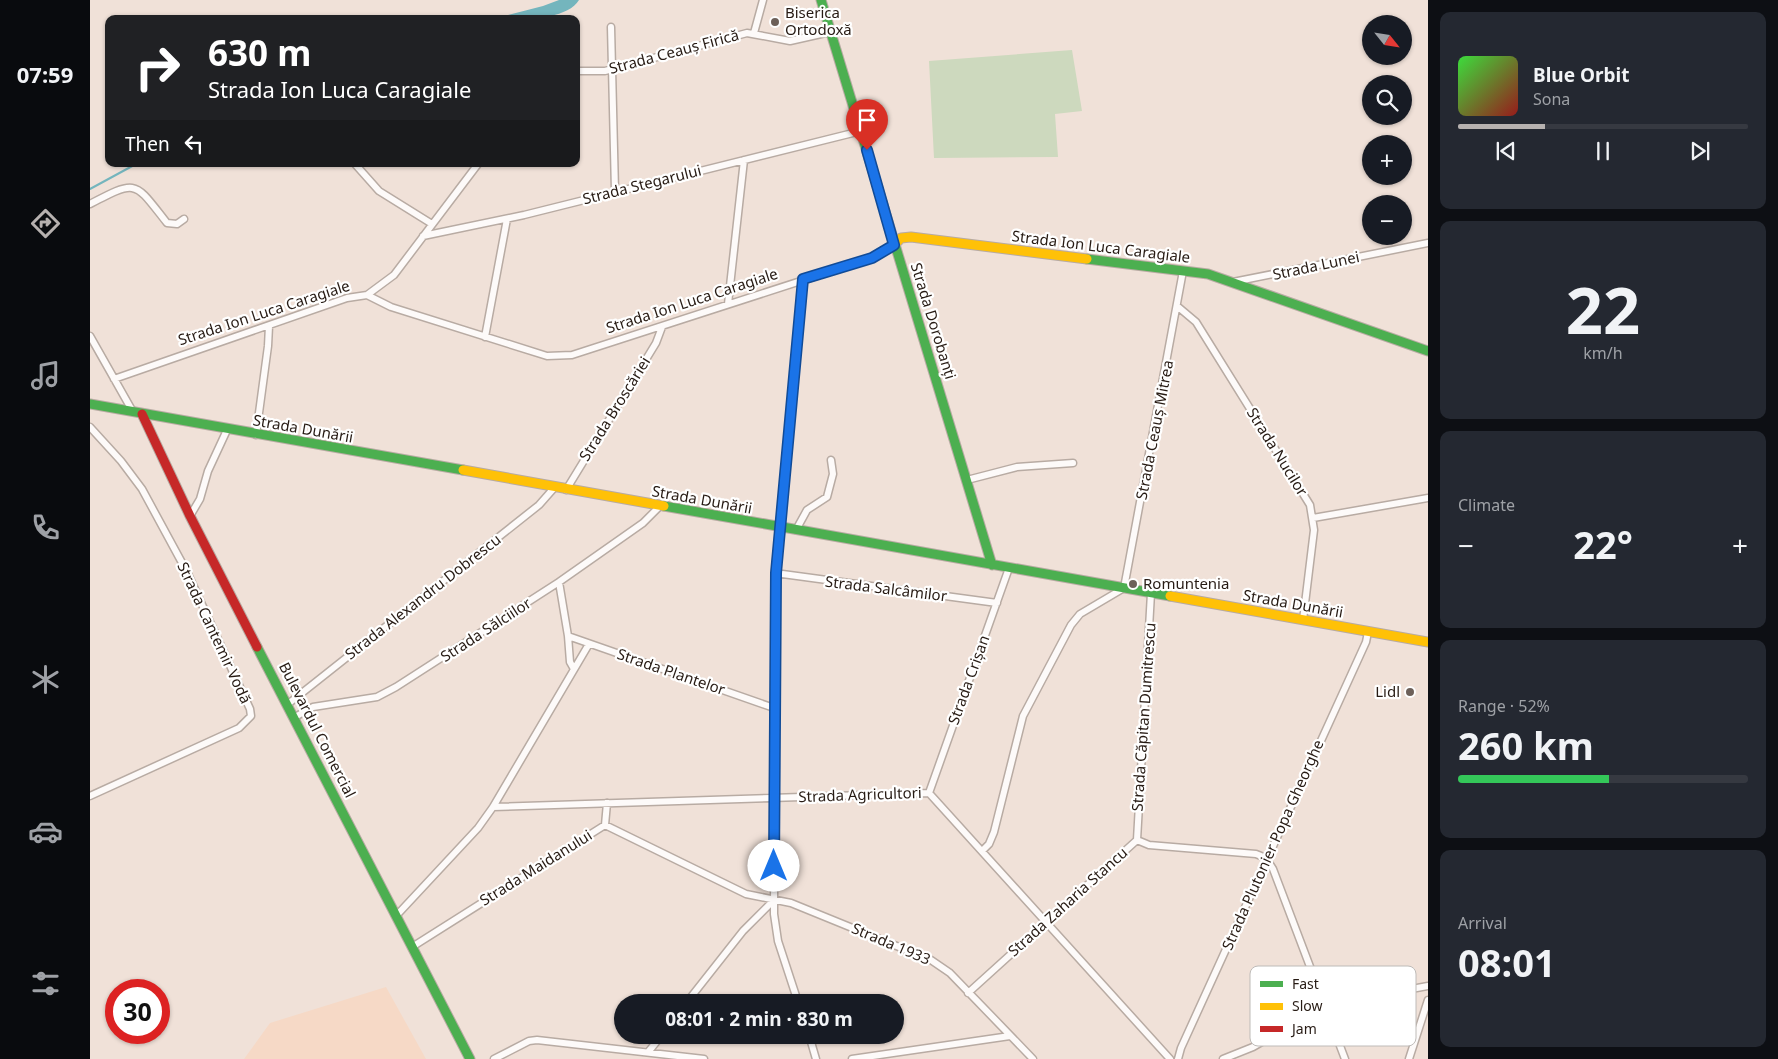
<!DOCTYPE html>
<html lang="en">
<head>
<meta charset="utf-8">
<style>
  body { margin:0; font-family:"Noto Sans",sans-serif; background:#242831; color:#f1f3f6; height:100vh; display:flex; flex-direction:column; font-size:19px; white-space:nowrap }
  * { box-sizing:border-box; margin:0 }
  p { font-size:16px; color:#9ea1a6 }
  .icon { flex:none; width:28px; height:28px; fill:none; stroke:currentColor; stroke-width:2; stroke-linecap:round; stroke-linejoin:round }
  .map { position:relative; flex:1; overflow:hidden }
  .drawer { display:flex; flex-direction:column; gap:12px; padding:12px; background:#0d0f14; width:350px }
  .drawer>* { flex:none }
  .top-card { position:absolute; left:15px; top:15px; width:475px; height:152px; border-radius:10px; box-shadow:0 1px 4px #0004; background:#202124; color:#fff; overflow:hidden }
  .needle { width:32px; rotate:120deg }
  .fabs { position:absolute; left:1272px; top:15px; display:grid; gap:10px }
  .fabs a { display:grid; place-items:center; width:50px; height:50px; border-radius:50%; background:#171b24; box-shadow:0 1px 4px #0004; font-size:25px }
  .speed { position:absolute; left:15px; top:979px; display:flex; gap:10px; font-size:25px; font-weight:700; text-align:center }
  .speed>* { display:grid; place-content:center; width:65px; height:65px; border-radius:50%; background:#171b24; box-shadow:0 1px 4px #0004; line-height:1 }
  .speed .limit { border:8px solid #d22; background:#fff; color:#111 }
  .pin { position:absolute; display:grid; place-items:center; width:42px; height:42px; color:#fff; margin:-51px -21px; border-radius:50% 50% 50% 0; rotate:-45deg; box-shadow:0 0 5px #0007 }
  .pin .icon { rotate:45deg }
  .me { position:absolute; width:55px; margin:-28px; rotate:0deg; stroke-linejoin:round; filter:drop-shadow(0 0 4px #0008) }
  .turn { display:flex; align-items:center; gap:18px; height:105px; padding:0 20px; font-size:22px }
  .turn .icon { width:65px; height:65px; stroke-width:2.5 }
  .turn b { display:block; font-size:35px; line-height:42px }
  .then { display:flex; align-items:center; height:48px; padding:0 20px; background:#0003; gap:10px; font-size:19px }
  .big { font-size:38px; font-weight:700; line-height:1.1 }
  .drawer .tile { flex:1; display:flex; flex-direction:column; justify-content:center; gap:8px; min-width:0; padding:0 18px; border-radius:10px; background:#242831 }
  .drawer .dial { align-items:center; gap:0 }
  .dial b { font-size:65px; line-height:1 }
  .song { display:flex; align-items:center; gap:15px }
  .cover { width:60px; height:60px; border-radius:8px; background:linear-gradient(135deg,hsl(120 70% 55%),hsl(0 70% 35%)) }
  .played { height:5px; border-radius:2px; background:linear-gradient(90deg,#b6b1af 30%,#363941 30%) }
  .keys { display:flex; justify-content:space-around; direction:ltr }
  .heat { display:flex; justify-content:space-between; align-items:center; font-size:28px; direction:ltr }
  .charge { height:8px; border-radius:4px; background:linear-gradient(90deg,#34c759 52%,#363941 0) }
  .trip { position:absolute; left:524px; top:994px; width:290px; height:50px; border-radius:25px; background:#171b24; box-shadow:0 1px 4px #0004; font-weight:700; line-height:50px; text-align:center }
  main { display:flex; flex:1; min-height:0 }
  .menu { display:flex; flex-direction:column; width:90px; justify-content:space-around; align-items:center; background:#090b0e; color:#9ea1a6 }
  .menu .icon { width:35px; height:35px }
  .menu .active { color:#b6b1af }
  .menu b { font-size:22px; color:#f1f3f6 }
  .map>svg:first-child { display:block }
  .built { fill:#f6d9c6 }
  .green { fill:#cdd9be }
  .water { fill:#74b5bd }
  .lines { fill:none; stroke-linecap:round; stroke-linejoin:round }
  .stream { stroke:#74b5bd; stroke-width:2 }
  .street-casing { stroke:#b8aba3; stroke-width:9 }
  .fast-casing { stroke:#b8aba3; stroke-width:11 }
  .slow-casing { stroke:#b8aba3; stroke-width:11 }
  .jam-casing { stroke:#b8aba3; stroke-width:11 }
  .street { stroke:#fdfaf9; stroke-width:6 }
  .fast { stroke:#4caf50; stroke-width:9 }
  .slow { stroke:#ffc107; stroke-width:9 }
  .jam { stroke:#c62828; stroke-width:9 }
  .route-casing { stroke:#114b97; stroke-width:12 }
  .route { stroke:#1a73e8; stroke-width:9 }
  .poi-dot { fill:#6d6059; stroke:#fff; stroke-width:2 }
  .labels { text-anchor:middle; stroke-width:4.5; stroke-linejoin:round; paint-order:stroke }
  .poi-label { font-size:15px; fill:#271b14; stroke:#fff; text-anchor:start }
  .street-label { font-size:15px; fill:#271b14; stroke:#fff }
  .key { fill:#fff; stroke:#bebbb8; stroke-width:1 }
  .key-label { font-size:14px; fill:#271b14 }
</style>
</head>
<body>
<main>
<nav class="menu">
<b>07:59</b>
<svg class="icon active" aria-label="directions" viewBox="0 0 24 24"><path d="M12 3l9 9-9 9-9-9zM9 14v-3h6M13 9l2 2-2 2"/></svg>
<svg class="icon" aria-label="music" viewBox="0 0 24 24"><path d="M9 18V5l10-2v13"/><circle cx="6" cy="18" r="3"/><circle cx="16" cy="16" r="3"/></svg>
<svg class="icon" aria-label="phone" viewBox="0 0 24 24"><path d="M5 4h4l2 5-3 2q2 4 5 5l2-3 5 2v4C11 20 4 13 5 4z"/></svg>
<svg class="icon" aria-label="climate" viewBox="0 0 24 24"><path d="M12 3v18M4 7l16 10M4 17L20 7"/></svg>
<svg class="icon" aria-label="car" viewBox="0 0 24 24"><path d="M5 17H2v-5l4-1 3-4h7l3 4 3 1v5h-3M9 17h6M6 11h13"/><circle cx="7" cy="17" r="2"/><circle cx="17" cy="17" r="2"/></svg>
<svg class="icon" aria-label="filters" viewBox="0 0 24 24"><path d="M4 7h16M4 17h16"/><circle cx="9" cy="7" r="2"/><circle cx="15" cy="17" r="2"/></svg>
</nav>
<div class="map">
<svg width="1338" height="1059" viewBox="0 0 1338 1059">
  <rect width="100%" height="100%" fill="#f0e1d8"/>
  <path class="built" d="M 296,987 L 336,1059 L 154,1059 L 180,1023 Z"/>
  <path class="green" d="M 982,50 L 992,111 L 965,114 L 968,157 L 844,158 L 839,61 Z"/>
  <path class="water" d="M 469,0 L 489,0 C 476,22 424,19 402,19 L 453,6 Z"/>
  <g class="lines">
    <path class="stream" d="M 0,189 L 46,164"/>
    <defs>
      <path id="street" d="M 521,27 L 525,191
        M 664,33 L 673,0
        M 486,71 L 515,71 L 657,33 L 700,41 L 740,32
        M 265,164 L 289,191 L 342,224
        M 0,204 C 48,179 44,181 77,223 L 87,224 L 94,219
        M 333,236 L 434,215 L 771,131
        M 1143,282 L 1338,243
        M 277,295 L 304,275 L 388,164
        M 638,304 L 654,160
        M 1087,306 L 1106,322 L 1220,505 L 1224,530 L 1213,620
        M 0,336 L 43,412
        M 395,337 L 417,219
        M 24,379 L 257,298 L 277,295 L 301,307 L 457,356 L 482,355 L 782,258 L 804,245
        M 0,427 L 31,461 L 52,489 L 97,572 L 160,709 L 161,716 L 149,728 L 0,796
        M 166,435 L 178,346 L 179,326
        M 877,480 L 927,467 L 983,463
        M 476,490 L 566,343 L 572,327
        M 100,516 L 110,499 L 118,471 L 137,430
        M 1223,518 L 1338,498
        M 706,530 L 717,510 L 737,497 L 743,474 L 741,460
        M 685,573 L 907,603
        M 469,582 L 478,636 L 480,662 L 484,669
        M 478,636 L 684,708
        M 198,704 L 449,505 L 464,488
        M 205,717 L 223,707 L 287,697 L 306,687 L 469,582 L 553,523 L 570,506
        M 839,793 L 919,568
        M 403,807 L 839,793 L 1080,1059
        M 515,825 L 517,803
        M 1047,840 L 1059,845 L 1166,854 L 1176,858 L 1183,869 L 1255,1059
        M 1047,840 L 1061,593
        M 892,851 L 899,844 L 904,832 L 933,716 L 981,625 L 990,614 L 1034,588 L 1093,271
        M 306,916 L 388,828 L 403,807 L 499,644
        M 322,947 L 515,825 L 656,894 L 701,903 L 841,960 L 860,973 L 943,1059
        M 878,993 L 1047,840
        M 597,1002 L 653,931 L 684,900
        M 708,1002 L 688,941 L 684,914 L 685,573 L 713,279
        M 719,1035 L 726,1059
        M 559,1051 L 572,1035
        M 404,1059 L 439,1041 L 447,1040 L 614,1059
        M 762,1059 L 920,1036
        M 1088,1059 L 1091,1048 L 1276,642 L 1278,632
        M 1133,1059 L 1163,1047 L 1235,1005 L 1338,986
        M 1319,1059 L 1338,1000"/>
      <path id="fast" d="M 731,0 L 902,565
        M 997,259 L 1118,274 L 1338,351
        M 0,404 L 373,470
        M 574,506 L 1080,596
        M 167,647 L 380,1059"/>
      <path id="slow" d="M 804,245 L 811,238 L 821,237 L 997,259
        M 373,470 L 574,506
        M 1080,596 L 1338,642"/>
      <path id="jam" d="M 52,414 L 100,516 L 167,647"/>
    </defs>
    <use href="#street" class="street-casing"/>
    <use href="#fast" class="fast-casing"/>
    <use href="#slow" class="slow-casing"/>
    <use href="#jam" class="jam-casing"/>
    <use href="#street" class="street"/>
    <use href="#fast" class="fast"/>
    <use href="#slow" class="slow"/>
    <use href="#jam" class="jam"/>
  </g>
  <g class="lines">
    <defs>
      <path id="route" d="M 684,866 L 686,573 L 713,279 L 782,258 L 804,245 L 777,150"/>
    </defs>
    <use href="#route" class="route-casing"/>
    <use href="#route" class="route"/>
  </g>
  <g class="poi-dot">
    <circle cx="685" cy="22" r="5"/>
    <circle cx="1043" cy="584" r="5"/>
    <circle cx="1320" cy="692" r="5"/>
  </g>
  <g class="labels">
    <g class="poi-label">
      <text x="695" y="18">Biserica<tspan x="695" dy="17">Ortodoxă</tspan></text>
      <text x="1053" y="589">Romuntenia</text>
      <text x="1310" y="697" text-anchor="end">Lidl</text>
    </g>
    <g class="street-label">
      <text transform="translate(584 52) rotate(-15)" y="5">Strada Ceauș Firică</text>
      <text transform="translate(552 185) rotate(-14)" y="5">Strada Stegarului</text>
      <text transform="translate(1011 247) rotate(7)" y="5">Strada Ion Luca Caragiale</text>
      <text transform="translate(1226 266) rotate(-12)" y="5">Strada Lunei</text>
      <text transform="translate(602 301) rotate(-18)" y="5">Strada Ion Luca Caragiale</text>
      <text transform="translate(174 313) rotate(-18)" y="5">Strada Ion Luca Caragiale</text>
      <text transform="translate(843 321) rotate(73)" y="5">Strada Dorobanți</text>
      <text transform="translate(525 409) rotate(-58)" y="5">Strada Broscăriei</text>
      <text transform="translate(213 429) rotate(10)" y="5">Strada Dunării</text>
      <text transform="translate(1065 430) rotate(-79)" y="5">Strada Ceauș Mitrea</text>
      <text transform="translate(1187 452) rotate(58)" y="5">Strada Nucilor</text>
      <text transform="translate(612 500) rotate(10)" y="5">Strada Dunării</text>
      <text transform="translate(796 589) rotate(7)" y="5">Strada Salcâmilor</text>
      <text transform="translate(333 597) rotate(-38)" y="5">Strada Alexandru Dobrescu</text>
      <text transform="translate(1203 604) rotate(10)" y="5">Strada Dunării</text>
      <text transform="translate(396 630) rotate(-33)" y="5">Strada Sălciilor</text>
      <text transform="translate(124 633) rotate(65)" y="5">Strada Cantemir Vodă</text>
      <text transform="translate(581 672) rotate(19)" y="5">Strada Plantelor</text>
      <text transform="translate(879 680) rotate(-70)" y="5">Strada Crișan</text>
      <text transform="translate(1054 717) rotate(-86)" y="5">Strada Căpitan Dumitrescu</text>
      <text transform="translate(227 730) rotate(63)" y="5">Bulevardul Comercial</text>
      <text transform="translate(770 795) rotate(-2)" y="5">Strada Agricultori</text>
      <text transform="translate(1183 845) rotate(-66)" y="5">Strada Plutonier Popa Gheorghe</text>
      <text transform="translate(446 868) rotate(-32)" y="5">Strada Maidanului</text>
      <text transform="translate(978 902) rotate(-42)" y="5">Strada Zaharia Stancu</text>
      <text transform="translate(801 944) rotate(23)" y="5">Strada 1933</text>
    </g>
  </g>
  <rect x="1160" y="966" width="166" height="80" rx="8" class="key"/>
  <rect x="1170" y="981" width="23" height="6" fill="#4caf50"/>
  <rect x="1170" y="1003" width="23" height="7" fill="#ffc107"/>
  <rect x="1170" y="1026" width="23" height="6" fill="#c62828"/>
  <g class="key-label">
    <text x="1202" y="989">Fast</text>
    <text x="1202" y="1011">Slow</text>
    <text x="1202" y="1034">Jam</text>
  </g>
</svg>
<div class="fabs">
<a><svg class="needle" viewBox="-14 -14 28 28"><path d="M0-13l5 13h-10z" fill="#e53935"/><path d="M0 13l5-13h-10z" fill="#9ea1a6"/></svg></a>
<a><svg class="icon" aria-label="search" viewBox="0 0 24 24"><circle cx="10" cy="10" r="6"/><path d="M15 15l6 6"/></svg></a>
<a>+</a>
<a>−</a>
</div>
<div class="speed"><div class="limit">30</div></div>
<div class="pin" style="left:777px;top:150px;background:#d93025"><svg class="icon" aria-label="arrive" viewBox="0 0 24 24"><path d="M6 21V4h12l-3 4 3 4H6"/></svg></div>
<svg class="me" style="left:684px;top:866px" viewBox="-20 -20 40 40"><circle r="19" fill="#fff"/><path d="M0-13L10 11 0 6-10 11z" fill="#1a73e8"/></svg>
<div class="trip">08:01 · 2 min · 830 m</div>
<div class="top-card">
<div class="turn"><svg class="icon" aria-label="right" viewBox="0 0 24 24"><path d="M7 20v-9h11M14 6l5 5-5 5"/></svg><div><b>630 m</b>Strada Ion Luca Caragiale</div></div>
<div class="then">Then<svg class="icon" aria-label="left" viewBox="0 0 24 24"><path d="M17 20v-9H6M10 6l-5 5 5 5"/></svg></div>
</div>
</div>
<section class="drawer">
<div class="tile">
<div class="song"><i class="cover"></i><div><b>Blue Orbit</b><p>Sona</p></div></div>
<div class="played"></div>
<div class="keys"><svg class="icon" aria-label="previous" viewBox="0 0 24 24"><path d="M18 5L8 12l10 7zM5 5v14"/></svg><svg class="icon" aria-label="pause" viewBox="0 0 24 24"><path d="M8 5v14M16 5v14"/></svg><svg class="icon" aria-label="next" viewBox="0 0 24 24"><path d="M6 5l10 7-10 7zM19 5v14"/></svg></div>
</div>
<div class="tile dial"><b>22</b><p>km/h</p></div>
<div class="tile"><p>Climate</p>
<div class="heat"><a>−</a><b class="big">22°</b><a>+</a></div>
</div>
<div class="tile"><p>Range · 52%</p><b class="big">260 km</b><div class="charge"></div></div>
<div class="tile"><p>Arrival</p><b class="big">08:01</b></div>
</section>
</main>
</body>
</html>
